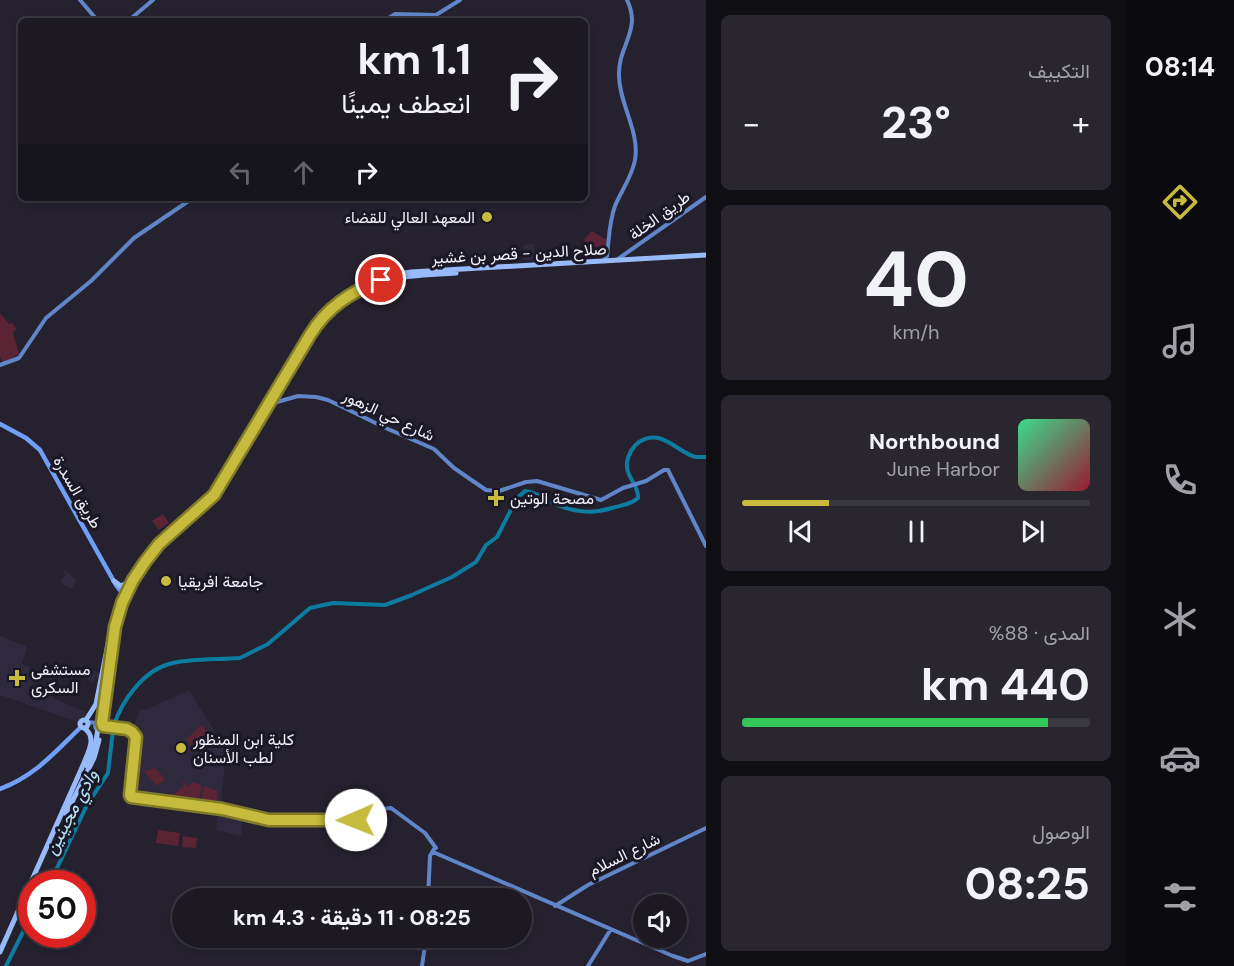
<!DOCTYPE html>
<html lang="ar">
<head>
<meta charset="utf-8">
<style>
  body { margin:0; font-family:"DM Sans",Vazirmatn,sans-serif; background:#292630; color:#f1f3f6; direction:rtl; height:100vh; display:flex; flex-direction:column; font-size:22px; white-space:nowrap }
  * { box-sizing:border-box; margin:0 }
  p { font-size:20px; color:#a0a0a6 }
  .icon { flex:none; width:33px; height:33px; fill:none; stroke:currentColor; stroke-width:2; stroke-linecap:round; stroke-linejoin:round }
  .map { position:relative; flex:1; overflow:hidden; direction:ltr }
  .details { display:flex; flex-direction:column; gap:15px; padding:15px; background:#0f0e13; width:420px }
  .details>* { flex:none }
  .hud { position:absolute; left:18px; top:18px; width:570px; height:183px; border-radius:9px; box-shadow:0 3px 9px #0003,0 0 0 2px #3a3841; direction:rtl; background:#1c1923; color:#f1f3f6; overflow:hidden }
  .controls { position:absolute; left:633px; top:894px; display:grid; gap:12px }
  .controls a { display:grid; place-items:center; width:54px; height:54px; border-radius:50%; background:#1c1923; box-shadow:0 3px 9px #0003,0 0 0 2px #3a3841; font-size:30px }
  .speed { position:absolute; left:18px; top:870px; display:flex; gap:12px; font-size:30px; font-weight:700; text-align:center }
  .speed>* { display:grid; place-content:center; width:78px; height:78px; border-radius:50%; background:#1c1923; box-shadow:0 3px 9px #0003,0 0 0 2px #3a3841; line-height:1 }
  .speed .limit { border:9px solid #d22; background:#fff; color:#111 }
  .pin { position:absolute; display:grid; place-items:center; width:51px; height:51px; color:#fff; margin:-26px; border:3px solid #fff; border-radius:50%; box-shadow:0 2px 6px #0007 }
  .me { position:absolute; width:66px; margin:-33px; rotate:269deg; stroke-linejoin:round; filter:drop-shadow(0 0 4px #0008) }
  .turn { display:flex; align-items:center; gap:21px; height:126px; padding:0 18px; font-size:27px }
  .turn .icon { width:78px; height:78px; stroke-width:2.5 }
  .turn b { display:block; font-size:42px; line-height:51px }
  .lanes { display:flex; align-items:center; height:57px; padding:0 18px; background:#0003; justify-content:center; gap:30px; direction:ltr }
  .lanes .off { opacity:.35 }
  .big { font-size:45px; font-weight:700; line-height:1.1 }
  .details .card { flex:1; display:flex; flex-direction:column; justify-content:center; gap:9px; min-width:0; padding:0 21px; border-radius:9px; background:#292630 }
  .details .dial { align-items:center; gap:0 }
  .dial b { font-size:78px; line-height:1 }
  .song { display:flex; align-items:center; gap:18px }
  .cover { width:72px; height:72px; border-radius:9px; background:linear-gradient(135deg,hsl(150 70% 55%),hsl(350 70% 35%)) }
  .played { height:6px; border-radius:3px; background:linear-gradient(90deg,#c6bb3c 25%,#3a3841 25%) }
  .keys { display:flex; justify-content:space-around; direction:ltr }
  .heat { display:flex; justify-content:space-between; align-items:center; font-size:33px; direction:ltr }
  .charge { height:9px; border-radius:4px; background:linear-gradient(90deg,#34c759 88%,#3a3841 0) }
  .trip { position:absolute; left:172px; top:888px; width:360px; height:60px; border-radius:30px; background:#1c1923; box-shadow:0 3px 9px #0003,0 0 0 2px #3a3841; font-weight:700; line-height:60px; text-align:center; direction:rtl }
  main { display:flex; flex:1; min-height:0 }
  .tabs { display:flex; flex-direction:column; width:108px; justify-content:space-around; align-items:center; background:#0b0a0e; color:#a0a0a6 }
  .tabs .icon { width:42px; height:42px }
  .tabs .on { color:#c6bb3c }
  .tabs b { font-size:27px; color:#f1f3f6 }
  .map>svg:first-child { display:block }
  .built { fill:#2e293d }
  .green { fill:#5b2435 }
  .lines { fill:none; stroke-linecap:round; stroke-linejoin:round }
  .river { stroke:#0e7ca1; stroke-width:4 }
  .secondary { stroke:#6085c9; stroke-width:4 }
  .primary { stroke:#709ff7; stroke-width:4.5 }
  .highway { stroke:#97baf9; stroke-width:5 }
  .highway-bridge { stroke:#97baf9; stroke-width:5 }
  .route-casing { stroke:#817a27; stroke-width:15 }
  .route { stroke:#c6bb3c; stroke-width:10 }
  .poi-dot { fill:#c6bb3c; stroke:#1b1825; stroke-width:2 }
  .labels { text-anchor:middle; stroke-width:6; stroke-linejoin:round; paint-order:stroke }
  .street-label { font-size:16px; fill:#f2f0fa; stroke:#1b1825 }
  .poi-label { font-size:16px; fill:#f2f0fa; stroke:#1b1825; text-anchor:start }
  .water-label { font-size:18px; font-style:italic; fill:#b7e3f8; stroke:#1b1825 }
</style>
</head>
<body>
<main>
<nav class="tabs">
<b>08:14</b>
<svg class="icon on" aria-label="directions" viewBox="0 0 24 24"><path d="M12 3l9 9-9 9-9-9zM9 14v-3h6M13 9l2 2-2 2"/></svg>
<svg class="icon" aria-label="music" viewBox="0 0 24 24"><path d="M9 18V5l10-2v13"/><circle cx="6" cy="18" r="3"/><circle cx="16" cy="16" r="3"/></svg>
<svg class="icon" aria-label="phone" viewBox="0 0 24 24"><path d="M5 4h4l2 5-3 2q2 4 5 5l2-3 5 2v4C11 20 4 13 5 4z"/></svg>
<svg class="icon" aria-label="climate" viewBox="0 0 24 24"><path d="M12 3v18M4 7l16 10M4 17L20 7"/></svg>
<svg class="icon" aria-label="car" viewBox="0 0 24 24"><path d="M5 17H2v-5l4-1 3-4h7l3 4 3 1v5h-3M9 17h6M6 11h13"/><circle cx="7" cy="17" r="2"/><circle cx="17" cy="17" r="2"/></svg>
<svg class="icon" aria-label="filters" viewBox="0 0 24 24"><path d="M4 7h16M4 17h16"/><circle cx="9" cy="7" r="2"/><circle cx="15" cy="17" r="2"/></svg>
</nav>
<section class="details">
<div class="card"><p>التكييف</p>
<div class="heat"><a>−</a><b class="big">23°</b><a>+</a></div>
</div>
<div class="card dial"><b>40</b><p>km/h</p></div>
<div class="card">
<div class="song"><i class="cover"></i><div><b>Northbound</b><p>June Harbor</p></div></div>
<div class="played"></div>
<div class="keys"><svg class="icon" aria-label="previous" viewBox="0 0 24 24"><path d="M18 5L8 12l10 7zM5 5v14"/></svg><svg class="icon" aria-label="pause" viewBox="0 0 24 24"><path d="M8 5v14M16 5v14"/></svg><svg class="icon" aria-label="next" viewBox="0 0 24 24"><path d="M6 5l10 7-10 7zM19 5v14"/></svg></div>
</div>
<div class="card"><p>المدى · 88%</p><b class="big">440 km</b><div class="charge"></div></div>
<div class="card"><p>الوصول</p><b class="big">08:25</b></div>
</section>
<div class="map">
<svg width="706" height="966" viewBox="0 0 706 966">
  <rect width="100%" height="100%" fill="#25212f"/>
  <path class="built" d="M 533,244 L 537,260 L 523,260 L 524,245 Z
    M 64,569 L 77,581 L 71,589 L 62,584 L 61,580 L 66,574 L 63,571 Z
    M 0,636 L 27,646 L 22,664 L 37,670 L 32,685 L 49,692 L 49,694 L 55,699 L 88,713 L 78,722 L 0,695 Z
    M 87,667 L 99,673 L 99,679 L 95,678 L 94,682 L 82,677 Z
    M 189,690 L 226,749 L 221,805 L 132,795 L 138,741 L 132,729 L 140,709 L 145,710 Z
    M 218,809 L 243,815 L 241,836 L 216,830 Z"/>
  <path class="green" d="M 592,231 L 607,240 L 604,249 L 582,254 L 585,240 L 584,239 Z
    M 0,313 L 9,324 L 12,323 L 17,329 L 13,332 L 19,354 L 3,363 L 0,357 Z
    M 163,514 L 169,523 L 159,530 L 152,521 Z
    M 202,725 L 213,738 L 196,752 L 186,739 Z
    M 154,767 L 165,779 L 157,786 L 143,771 L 153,769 Z
    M 184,782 L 188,786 L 194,782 L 202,786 L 199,799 L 169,797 L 171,793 L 174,794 L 184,786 L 182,783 Z
    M 204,786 L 218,791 L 217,802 L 201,799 Z
    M 158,830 L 180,833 L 178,846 L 156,843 Z
    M 183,836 L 197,838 L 196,848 L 182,847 Z"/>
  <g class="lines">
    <path class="river" d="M 414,594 L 452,577 L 476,562 L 486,545 L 497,537 L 517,498 L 525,491 C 535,492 539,496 547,500 C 567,511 590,515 612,508 C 621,505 631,505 638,498 C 639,484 625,477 627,462 C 628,455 633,446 639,442 C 662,427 677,453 696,457 C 698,457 704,457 706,457
      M 114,725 C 122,701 143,671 169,664 C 192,658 217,660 240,658 L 268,644 L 310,608 L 333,603 L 385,605 L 412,595
      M 56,870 L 87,805 L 108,773 L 113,730
      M 48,884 L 55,872
      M 6,966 L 32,914"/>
    <path class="secondary" d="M 80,0 L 98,21
      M 128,21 L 153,0
      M 384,21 L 395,14 L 436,15 L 460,0
      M 618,259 L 706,197
      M 604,260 L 607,256 C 609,240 609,222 615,206 C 621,191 632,177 635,160 C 640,131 619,104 619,75 C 618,46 642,30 627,0
      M 0,365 L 19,358 L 46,318 L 91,281 L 134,238 L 193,198
      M 277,402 L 298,396 L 316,397 L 328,400 L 388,429 L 434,449 L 454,468 L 486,490 L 499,491 L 526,482 L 537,481 L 601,500 L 623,488 L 646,481 L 664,470 L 668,470 L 706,546
      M 88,722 L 96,723
      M95 726a4 4 0 1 1 8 0a4 4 0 1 1-8 0Z
      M 103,726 L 128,730 L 136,737 L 130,795 L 132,797 L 222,809 L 269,820 L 358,819 C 370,818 379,808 391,808 L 425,833 L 436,848
      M 433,852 L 673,956 L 688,961 L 706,954
      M 428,898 L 430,856 L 434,849
      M 555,906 L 588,885 L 706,828
      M 422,966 L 426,938
      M 588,966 L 611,929"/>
    <path class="primary" d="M 0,424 L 26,438 L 40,450 L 116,585 L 124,595
      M 0,789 C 36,775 54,753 81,727"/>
    <path class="highway" d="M 344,298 C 377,275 417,276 456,273
      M 300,351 L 315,327 L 330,310
      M 114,581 L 121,586 L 127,583
      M 103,712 L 111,647
      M80 724a4 4 0 1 1 8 0a4 4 0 1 1-8 0Z
      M 86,720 L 96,704 L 110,634 L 117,608 L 137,567 L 157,542 L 194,511 L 214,490 L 312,324 C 342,290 367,278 411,272 L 706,255
      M 66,814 L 94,758 L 99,740
      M 0,952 L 84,763 C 89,750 97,737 84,728"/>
    <path class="highway-bridge" d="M 87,766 L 95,746 L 102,707"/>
  </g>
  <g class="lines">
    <defs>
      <path id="route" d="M 356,820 L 269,820 L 222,809 L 131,797 L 130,795 L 136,737 L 132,732 L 127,729 L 103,726 L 102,723 L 115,627 L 122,603 L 133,580 L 145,562 L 159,544 L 214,495 L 310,335 C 327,307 351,292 381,280"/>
    </defs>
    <use href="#route" class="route-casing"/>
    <use href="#route" class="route"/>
  </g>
  <g class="poi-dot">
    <circle cx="487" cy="217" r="6"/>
    <path d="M493 489h6v6h6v6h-6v6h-6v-6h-6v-6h6z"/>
    <circle cx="166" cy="581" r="6"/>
    <path d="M14 669h6v6h6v6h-6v6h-6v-6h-6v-6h6z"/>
    <circle cx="181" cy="748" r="6"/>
  </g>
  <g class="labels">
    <g class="street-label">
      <text transform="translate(659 215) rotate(-36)" y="6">طريق الخلة</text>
      <text transform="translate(519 253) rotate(-3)" y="6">صلاح الدين - قصر بن غشير</text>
      <text transform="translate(389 415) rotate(25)" y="6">شارع حي الزهور</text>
      <text transform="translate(78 492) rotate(60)" y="6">طريق السدرة</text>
      <text transform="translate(624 854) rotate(-26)" y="6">شارع السلام</text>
    </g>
    <g class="poi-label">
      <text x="475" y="223" text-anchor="end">المعهد العالي للقضاء</text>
      <text x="510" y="504">مصحة الوتين</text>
      <text x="178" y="587">جامعة افريقيا</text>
      <text x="31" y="675">مستشفى<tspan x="31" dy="18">السكرى</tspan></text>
      <text x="193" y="745">كلية ابن المنظور<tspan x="193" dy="18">لطب الأسنان</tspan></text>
    </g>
    <g class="water-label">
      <text transform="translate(71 812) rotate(-62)" y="6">وادي مجينين</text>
    </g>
  </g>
</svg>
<div class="controls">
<a><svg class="icon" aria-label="sound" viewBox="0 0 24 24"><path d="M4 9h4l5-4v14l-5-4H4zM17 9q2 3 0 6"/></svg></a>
</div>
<div class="speed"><div class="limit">50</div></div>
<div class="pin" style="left:381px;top:280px;background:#d93025"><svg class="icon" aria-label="arrive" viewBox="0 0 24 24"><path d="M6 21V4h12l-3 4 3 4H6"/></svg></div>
<svg class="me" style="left:356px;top:820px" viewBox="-20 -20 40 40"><circle r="19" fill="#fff"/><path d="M0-13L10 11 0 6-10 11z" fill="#c6bb3c"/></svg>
<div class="trip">08:25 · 11 دقيقة · 4.3 km</div>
<div class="hud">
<div class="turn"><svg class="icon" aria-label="right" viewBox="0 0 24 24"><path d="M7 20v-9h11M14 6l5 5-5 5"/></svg><div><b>1.1 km</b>انعطف يمينًا</div></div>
<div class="lanes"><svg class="icon off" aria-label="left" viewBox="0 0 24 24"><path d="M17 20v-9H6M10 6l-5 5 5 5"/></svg><svg class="icon off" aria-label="ahead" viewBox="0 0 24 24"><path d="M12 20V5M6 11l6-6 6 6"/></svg><svg class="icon" aria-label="right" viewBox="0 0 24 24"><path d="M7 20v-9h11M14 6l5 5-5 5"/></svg></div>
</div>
</div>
</main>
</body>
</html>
